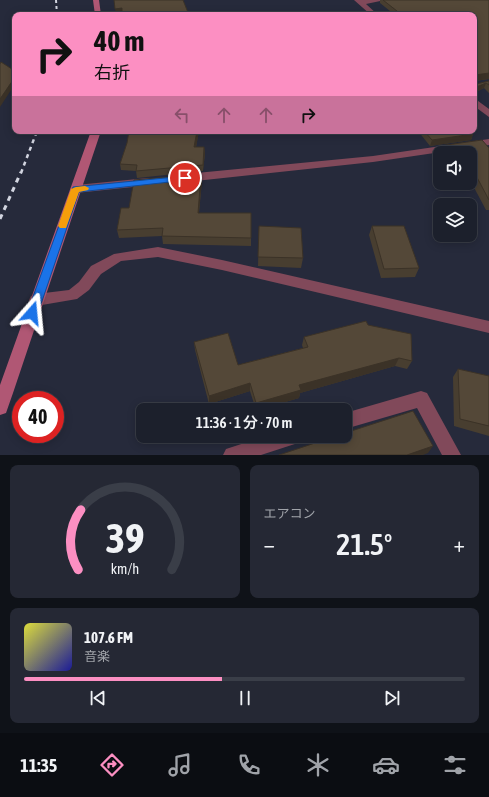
<!DOCTYPE html>
<html lang="ja">
<head>
<meta charset="utf-8">
<style>
  body { margin:0; font-family:"Asap Condensed","Noto Sans JP",sans-serif; background:#252834; color:#f1f3f6; height:100vh; display:flex; flex-direction:column; font-size:15px; white-space:nowrap }
  * { box-sizing:border-box; margin:0 }
  p { font-size:13px; color:#a0a3a9 }
  .icon { flex:none; width:22px; height:22px; fill:none; stroke:currentColor; stroke-width:2; stroke-linecap:round; stroke-linejoin:round }
  .map { position:relative; height:455px; overflow:hidden }
  .drawer { display:flex; flex-direction:column; gap:10px; padding:10px; background:#0f1218; flex:1 }
  .drawer>* { flex:none }
  .top-card { position:absolute; left:12px; top:12px; width:465px; height:122px; border-radius:8px; box-shadow:0 2px 10px #0003,0 0 0 1px #3a3e48; background:#fc8fc2; color:#111; overflow:hidden }
  .buttons { position:absolute; left:433px; top:146px; display:grid; gap:8px }
  .buttons a { display:grid; place-items:center; width:44px; height:44px; border-radius:8px; background:#1c202c; box-shadow:0 2px 10px #0003,0 0 0 1px #3a3e48; font-size:20px }
  .speed { position:absolute; left:12px; top:391px; display:flex; gap:8px; font-size:20px; font-weight:700; text-align:center }
  .speed>* { display:grid; place-content:center; width:52px; height:52px; border-radius:50%; background:#1c202c; box-shadow:0 2px 10px #0003,0 0 0 1px #3a3e48; line-height:1 }
  .speed .limit { border:6px solid #d22; background:#fff; color:#111 }
  .pin { position:absolute; display:grid; place-items:center; width:34px; height:34px; color:#fff; margin:-17px; border:2px solid #fff; border-radius:50%; box-shadow:0 1px 4px #0007 }
  .me { position:absolute; width:44px; margin:-22px; rotate:18deg; stroke-linejoin:round; filter:drop-shadow(0 0 3px #0008) }
  .turn { display:flex; align-items:center; gap:14px; height:84px; padding:0 16px; font-size:18px }
  .turn .icon { width:52px; height:52px; stroke-width:2.5 }
  .turn b { display:block; font-size:28px; line-height:34px }
  .lanes { display:flex; align-items:center; height:38px; padding:0 16px; background:#0003; justify-content:center; gap:20px; direction:ltr }
  .lanes .off { opacity:.35 }
  .big { font-size:30px; font-weight:600; line-height:1.1 }
  .drawer .card { flex:1; display:flex; flex-direction:column; justify-content:center; gap:6px; min-width:0; padding:0 14px; border-radius:8px; background:#252834 }
  .drawer .dial { align-items:center; gap:0 }
  .dial svg { height:104px; overflow:visible; fill:none; stroke:#3a3e48; stroke-width:7; stroke-linecap:round; text-anchor:middle }
  .dial text { fill:#f1f3f6; stroke:none }
  .song { display:flex; align-items:center; gap:12px }
  .cover { width:48px; height:48px; border-radius:6px; background:linear-gradient(135deg,hsl(60 70% 55%),hsl(240 70% 35%)) }
  .played { height:4px; border-radius:2px; background:linear-gradient(90deg,#fc8fc2 45%,#3a3e48 45%) }
  .keys { display:flex; justify-content:space-around; direction:ltr }
  .heat { display:flex; justify-content:space-between; align-items:center; font-size:22px; direction:ltr }
  .drawer .tiles { flex:1; display:grid; gap:10px; grid-template-columns:1fr 1fr }
  .card:last-child { grid-column:span 2 }
  .trip { position:absolute; left:136px; top:403px; width:216px; height:40px; border-radius:8px; background:#1c202c; box-shadow:0 2px 10px #0003,0 0 0 1px #3a3e48; font-weight:600; line-height:40px; text-align:center }
  .tabs { display:flex; height:64px; justify-content:space-around; align-items:center; background:#0b0d12; color:#a0a3a9 }
  .tabs .icon { width:28px; height:28px }
  .tabs .current { color:#fc8fc2 }
  .tabs b { font-size:18px; color:#f1f3f6 }
  .map>svg:first-child { display:block }
  .lines { fill:none; stroke-linecap:round; stroke-linejoin:round }
  .lane { fill:#81495a; fill-rule:evenodd }
  .street { fill:#81495a; fill-rule:evenodd }
  .secondary { fill:#b05774; fill-rule:evenodd }
  .rail-far2 { stroke:#d2d5e0; stroke-width:2; stroke-dasharray:3 3; stroke-linecap:butt }
  .rail-far1 { stroke:#d2d5e0; stroke-width:2.5; stroke-dasharray:4 4; stroke-linecap:butt }
  .rail { stroke:#d2d5e0; stroke-width:3; stroke-dasharray:5 5; stroke-linecap:butt }
  .wall { fill:#483e30 }
  .shaded-wall { fill:#3b3227 }
  .building { fill:#544838; stroke:#3b3227 }
  .route { fill:#1a73e8; stroke:#114b97 }
  .slow { fill:#f59e0b }
</style>
</head>
<body>
<div class="map">
<svg width="489" height="455" viewBox="0 0 489 455">
  <rect width="100%" height="100%" fill="#262a3b"/>
  <g class="lines">
    <path class="lane" d="M 158,247 L 222,260 L 489,321 L 489,333 L 222,270 L 158,257 L 121,261 L 101,274 L 89,290 L 77,299 L 36,306 L 31,304 L 29,300 L 31,296 L 36,294 L 69,290 L 79,282 L 91,266 L 114,254 Z"/>
    <path class="street" d="M 354,0 L 385,0 L 366,4 L 378,15 L 371,15 Z
      M 474,98 L 489,109 L 489,117 L 474,106 Z
      M 489,139 L 489,145 L 373,162 L 186,182 L 181,178 L 186,174 L 373,156 Z
      M 148,178 L 152,179 L 153,182 L 152,185 L 76,193 L 70,189 L 76,185 Z
      M 421,391 L 427,393 L 461,455 L 442,455 L 417,408 L 345,429 L 345,413 Z
      M 266,436 L 304,436 L 301,442 L 261,455 L 223,455 L 226,449 Z"/>
    <path class="secondary" d="M 93,0 L 99,0 L 101,15 L 95,15 Z
      M 91,131 L 101,131 L 13,393 L 6,413 L 0,415 L 0,385 Z"/>
    <path class="rail-far2" d="M 56,0 L 57,15"/>
    <path class="rail-far1" d="M 21,173 L 37,131"/>
    <path class="rail" d="M 0,219 L 21,172"/>
  </g>
  <path class="wall" d="M 380,0 L 489,0 L 489,79 L 475,81 L 475,82 L 476,84 L 489,81 L 489,93 L 484,88 L 474,93 L 474,15 L 395,15 L 380,3 Z
    M 199,131 L 196,147 L 204,147 L 205,153 L 203,171 L 137,178 L 136,171 L 121,170 L 120,164 L 127,143 Z
    M 418,131 L 470,131 L 473,134 L 471,140 L 430,146 Z
    M 439,146 L 489,148 L 489,210 L 486,210 L 470,180 L 470,153 L 440,153 L 440,159 L 436,154 Z
    M 201,174 L 202,181 L 199,213 L 251,238 L 251,246 L 163,244 L 162,236 L 119,238 L 117,230 L 129,208 Z
    M 259,226 L 303,258 L 301,268 L 258,266 Z
    M 372,226 L 419,268 L 415,277 L 381,278 L 369,235 Z
    M 368,325 L 412,361 L 407,369 L 395,366 L 300,393 L 299,398 L 258,410 L 256,410 L 250,391 L 209,404 L 195,350 L 194,342 L 238,365 L 303,348 L 302,345 L 304,337 Z
    M 458,369 L 489,376 L 489,436 L 454,426 L 453,377 Z"/>
  <path class="shaded-wall" d="M 122,8 L 123,13 L 116,14 L 115,9 Z
    M 489,73 L 489,79 L 474,81 L 475,75 Z
    M 15,77 L 15,84 L 0,107 L 0,99 Z
    M 486,83 L 484,88 L 474,93 L 474,88 Z
    M 197,131 L 199,131 L 195,153 L 194,147 Z
    M 473,134 L 471,140 L 430,146 L 432,140 Z
    M 204,147 L 205,153 L 203,171 L 203,165 Z
    M 201,174 L 202,181 L 198,220 L 198,213 Z
    M 399,358 L 395,366 L 300,393 L 299,398 L 258,410 L 256,410 L 256,403 L 299,385 Z
    M 250,383 L 250,391 L 209,404 L 209,396 Z
    M 433,446 L 428,453 L 423,455 L 407,455 Z"/>
  <path class="building" d="M 114,0 L 183,0 L 189,15 L 122,15 L 122,8 L 115,9 Z
    M 383,0 L 489,0 L 489,73 L 475,75 L 475,82 L 476,84 L 489,81 L 489,85 L 486,83 L 474,88 L 474,15 L 402,15 Z
    M 1,62 L 15,71 L 15,77 L 0,99 L 0,64 Z
    M 129,131 L 197,131 L 194,147 L 204,147 L 203,165 L 136,171 L 137,165 L 120,164 L 127,143 Z
    M 424,131 L 470,131 L 473,134 L 432,140 Z
    M 482,140 L 489,148 L 489,200 L 472,168 L 470,168 L 470,153 L 444,153 L 439,146 Z
    M 201,174 L 198,213 L 251,213 L 251,238 L 162,236 L 163,228 L 117,230 L 121,208 L 129,208 L 134,180 Z
    M 259,226 L 301,228 L 303,258 L 258,257 Z
    M 372,226 L 404,226 L 419,268 L 384,269 Z
    M 366,321 L 368,325 L 411,334 L 412,361 L 399,358 L 299,385 L 301,390 L 256,403 L 250,383 L 209,396 L 194,342 L 228,333 L 238,365 L 308,347 L 304,337 Z
    M 458,369 L 489,376 L 489,426 L 460,419 Z
    M 413,411 L 433,446 L 407,455 L 279,455 L 336,436 L 345,436 L 345,433 Z"/>
  <path class="route" d="M 185,176 L 188,176 L 188,180 L 79,192 L 38,313 L 36,316 L 29,316 L 27,313 L 73,187 Z"/>
  <path class="slow" d="M 85,186 L 89,188 L 88,190 L 79,192 L 66,228 L 60,228 L 58,226 L 71,189 L 76,187 Z"/>
</svg>
<div class="buttons">
<a><svg class="icon" aria-label="sound" viewBox="0 0 24 24"><path d="M4 9h4l5-4v14l-5-4H4zM17 9q2 3 0 6"/></svg></a>
<a><svg class="icon" aria-label="layers" viewBox="0 0 24 24"><path d="M12 4l9 5-9 5-9-5zM3 14l9 5 9-5"/></svg></a>
</div>
<div class="speed"><div class="limit">40</div></div>
<div class="pin" style="left:185px;top:178px;background:#d93025"><svg class="icon" aria-label="arrive" viewBox="0 0 24 24"><path d="M6 21V4h12l-3 4 3 4H6"/></svg></div>
<svg class="me" style="left:32px;top:313px" viewBox="-20 -20 40 40"><path d="M0-17L14 15 0 8-14 15z" fill="#1a73e8" stroke="#fff" stroke-width="4"/></svg>
<div class="trip">11:36 · 1 分 · 70 m</div>
<div class="top-card">
<div class="turn"><svg class="icon" aria-label="right" viewBox="0 0 24 24"><path d="M7 20v-9h11M14 6l5 5-5 5"/></svg><div><b>40 m</b>右折</div></div>
<div class="lanes"><svg class="icon off" aria-label="left" viewBox="0 0 24 24"><path d="M17 20v-9H6M10 6l-5 5 5 5"/></svg><svg class="icon off" aria-label="ahead" viewBox="0 0 24 24"><path d="M12 20V5M6 11l6-6 6 6"/></svg><svg class="icon off" aria-label="ahead" viewBox="0 0 24 24"><path d="M12 20V5M6 11l6-6 6 6"/></svg><svg class="icon" aria-label="right" viewBox="0 0 24 24"><path d="M7 20v-9h11M14 6l5 5-5 5"/></svg></div>
</div>
</div>
<section class="drawer">
<div class="tiles">
<div class="card dial"><svg viewBox="0 0 100 80">
<path d="M14 69A42 42 0 1 1 86 69"/>
<path d="M14 69A42 42 0 0 1 16 23" stroke="#fc8fc2"/>
<text x="50" y="56" font-size="32" font-weight="700">39</text>
<text x="50" y="72" font-size="11">km/h</text>
</svg></div>
<div class="card"><p>エアコン</p>
<div class="heat"><a>−</a><b class="big">21.5°</b><a>+</a></div>
</div>
<div class="card">
<div class="song"><i class="cover"></i><div><b>107.6 FM</b><p>音楽</p></div></div>
<div class="played"></div>
<div class="keys"><svg class="icon" aria-label="previous" viewBox="0 0 24 24"><path d="M18 5L8 12l10 7zM5 5v14"/></svg><svg class="icon" aria-label="pause" viewBox="0 0 24 24"><path d="M8 5v14M16 5v14"/></svg><svg class="icon" aria-label="next" viewBox="0 0 24 24"><path d="M6 5l10 7-10 7zM19 5v14"/></svg></div>
</div>
</div>
</section>
<nav class="tabs">
<b>11:35</b>
<svg class="icon current" aria-label="directions" viewBox="0 0 24 24"><path d="M12 3l9 9-9 9-9-9zM9 14v-3h6M13 9l2 2-2 2"/></svg>
<svg class="icon" aria-label="music" viewBox="0 0 24 24"><path d="M9 18V5l10-2v13"/><circle cx="6" cy="18" r="3"/><circle cx="16" cy="16" r="3"/></svg>
<svg class="icon" aria-label="phone" viewBox="0 0 24 24"><path d="M5 4h4l2 5-3 2q2 4 5 5l2-3 5 2v4C11 20 4 13 5 4z"/></svg>
<svg class="icon" aria-label="climate" viewBox="0 0 24 24"><path d="M12 3v18M4 7l16 10M4 17L20 7"/></svg>
<svg class="icon" aria-label="car" viewBox="0 0 24 24"><path d="M5 17H2v-5l4-1 3-4h7l3 4 3 1v5h-3M9 17h6M6 11h13"/><circle cx="7" cy="17" r="2"/><circle cx="17" cy="17" r="2"/></svg>
<svg class="icon" aria-label="filters" viewBox="0 0 24 24"><path d="M4 7h16M4 17h16"/><circle cx="9" cy="7" r="2"/><circle cx="15" cy="17" r="2"/></svg>
</nav>
</body>
</html>
